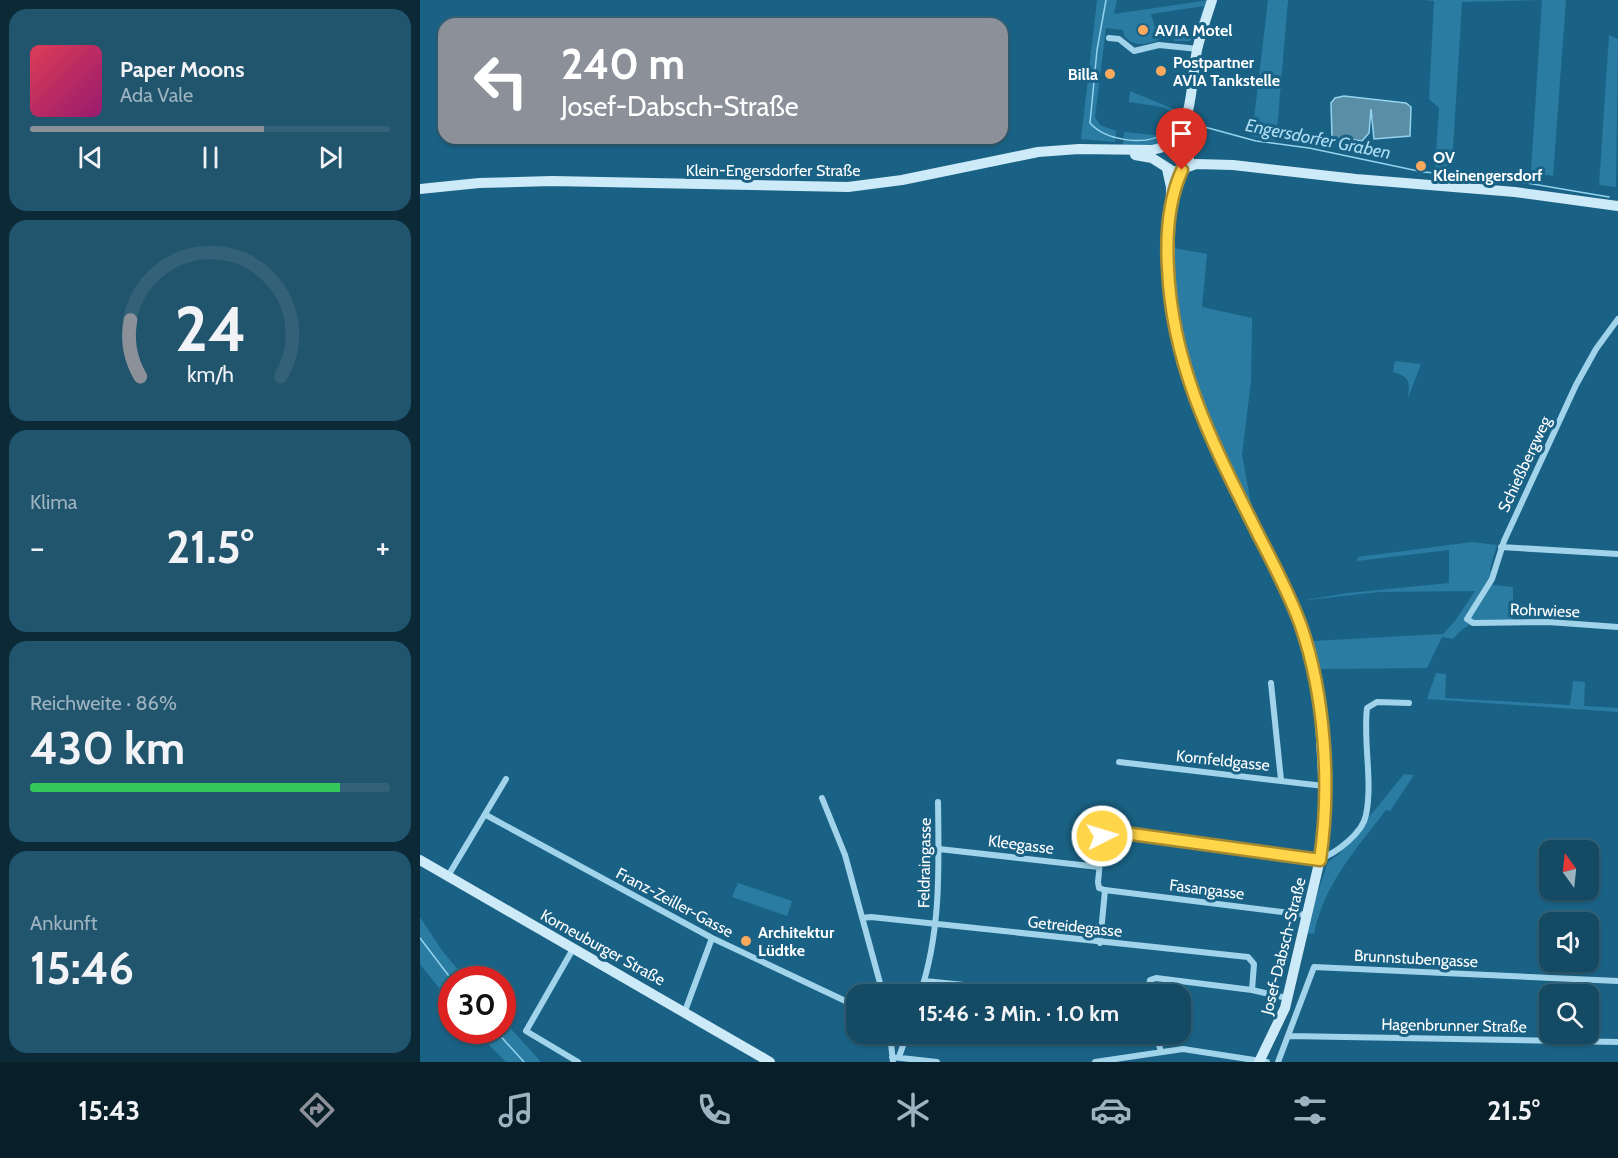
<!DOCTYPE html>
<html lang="de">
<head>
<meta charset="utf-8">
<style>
  body { margin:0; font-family:Cabin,sans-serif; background:#21546d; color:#f1f3f6; height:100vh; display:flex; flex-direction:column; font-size:22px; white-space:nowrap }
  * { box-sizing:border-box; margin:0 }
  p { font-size:20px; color:#9db3bf }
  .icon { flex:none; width:33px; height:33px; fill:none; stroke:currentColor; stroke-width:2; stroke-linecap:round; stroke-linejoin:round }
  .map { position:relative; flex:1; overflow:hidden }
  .panel { display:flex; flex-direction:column; gap:9px; padding:9px; background:#0b2937; width:420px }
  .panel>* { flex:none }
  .hud { position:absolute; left:18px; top:18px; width:570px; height:126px; border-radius:18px; box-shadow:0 2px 4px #0004,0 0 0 2px #336278; background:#8c9099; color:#fff; overflow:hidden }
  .needle { width:39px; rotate:345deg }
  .buttons { position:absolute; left:1119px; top:840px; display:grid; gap:12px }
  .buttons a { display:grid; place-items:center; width:60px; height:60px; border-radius:12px; background:#144a64; box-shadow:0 2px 4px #0004,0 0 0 2px #336278; font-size:30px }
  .speed { position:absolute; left:18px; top:966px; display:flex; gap:12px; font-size:30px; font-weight:700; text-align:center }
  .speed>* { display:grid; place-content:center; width:78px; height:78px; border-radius:50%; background:#144a64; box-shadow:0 2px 4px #0004,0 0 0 2px #336278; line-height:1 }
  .speed .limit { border:9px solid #d22; background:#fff; color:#111 }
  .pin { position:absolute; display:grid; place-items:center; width:51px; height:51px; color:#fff; margin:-62px -26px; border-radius:50% 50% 50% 0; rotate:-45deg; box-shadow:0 0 6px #0007 }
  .pin .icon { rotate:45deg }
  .me { position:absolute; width:66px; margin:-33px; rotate:85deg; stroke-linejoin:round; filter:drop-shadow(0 0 4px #0008) }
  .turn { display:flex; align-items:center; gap:21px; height:126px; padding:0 24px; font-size:27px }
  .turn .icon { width:78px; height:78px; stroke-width:2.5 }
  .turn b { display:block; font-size:42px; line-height:51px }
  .big { font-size:45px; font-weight:700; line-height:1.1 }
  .panel .widget { flex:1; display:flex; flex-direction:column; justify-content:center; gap:9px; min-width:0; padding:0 21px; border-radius:18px; background:#21546d }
  .panel .dial { align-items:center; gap:0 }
  .dial svg { height:156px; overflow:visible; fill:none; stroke:#336278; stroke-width:7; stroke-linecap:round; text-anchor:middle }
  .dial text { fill:#f1f3f6; stroke:none }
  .song { display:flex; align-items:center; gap:18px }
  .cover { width:72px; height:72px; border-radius:9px; background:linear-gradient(135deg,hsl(350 70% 55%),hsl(320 70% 35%)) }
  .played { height:6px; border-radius:3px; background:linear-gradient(90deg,#8c9099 65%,#336278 65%) }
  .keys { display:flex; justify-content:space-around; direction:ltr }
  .heat { display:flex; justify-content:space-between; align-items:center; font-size:33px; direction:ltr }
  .charge { height:9px; border-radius:4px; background:linear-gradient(90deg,#34c759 86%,#336278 0) }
  .trip { position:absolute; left:426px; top:984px; width:345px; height:60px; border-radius:18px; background:#144a64; box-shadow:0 2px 4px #0004,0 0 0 2px #336278; font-weight:700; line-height:60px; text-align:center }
  .tab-bar { display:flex; height:96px; justify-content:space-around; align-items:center; background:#081e28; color:#9db3bf }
  .tab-bar .icon { width:42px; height:42px }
  .tab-bar .current { color:#8c9099 }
  .tab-bar b { font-size:27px; color:#f1f3f6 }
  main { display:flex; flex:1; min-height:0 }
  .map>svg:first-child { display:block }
  .green { fill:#2a7ca2 }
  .water { fill:#5a8ea7; stroke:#93d3ee; stroke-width:1.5 }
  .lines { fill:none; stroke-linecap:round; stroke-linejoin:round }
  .stream { stroke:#93d3ee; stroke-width:1.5 }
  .street { stroke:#a1d4eb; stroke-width:6 }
  .secondary { stroke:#cdeaf8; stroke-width:10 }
  .route-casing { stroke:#a68a30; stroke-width:15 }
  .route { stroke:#ffd54a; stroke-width:10 }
  .poi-dot { fill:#fda95d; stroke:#1a6285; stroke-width:2 }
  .labels { text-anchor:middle; stroke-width:6; stroke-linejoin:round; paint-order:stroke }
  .poi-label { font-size:16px; font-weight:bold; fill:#fff; stroke:#1a6285; text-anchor:start }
  .street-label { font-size:16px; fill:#fff; stroke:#1a6285 }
  .water-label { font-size:18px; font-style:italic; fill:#acddf3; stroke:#1a6285 }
</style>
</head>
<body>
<main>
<section class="panel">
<div class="widget">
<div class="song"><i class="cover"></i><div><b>Paper Moons</b><p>Ada Vale</p></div></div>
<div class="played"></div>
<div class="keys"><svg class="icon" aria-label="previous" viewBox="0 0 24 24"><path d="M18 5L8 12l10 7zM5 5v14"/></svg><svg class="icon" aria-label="pause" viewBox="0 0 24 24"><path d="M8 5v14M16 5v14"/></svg><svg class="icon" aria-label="next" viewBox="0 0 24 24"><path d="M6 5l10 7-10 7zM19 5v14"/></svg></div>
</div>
<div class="widget dial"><svg viewBox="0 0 100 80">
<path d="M14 69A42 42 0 1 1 86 69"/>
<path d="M14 69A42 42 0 0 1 9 40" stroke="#8c9099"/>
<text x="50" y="56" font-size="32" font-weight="700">24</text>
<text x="50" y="72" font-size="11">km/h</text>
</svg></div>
<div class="widget"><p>Klima</p>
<div class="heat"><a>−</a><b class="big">21.5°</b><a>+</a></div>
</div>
<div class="widget"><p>Reichweite · 86%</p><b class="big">430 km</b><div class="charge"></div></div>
<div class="widget"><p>Ankunft</p><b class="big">15:46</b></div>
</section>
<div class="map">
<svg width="1198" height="1062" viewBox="0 0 1198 1062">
  <rect width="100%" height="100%" fill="#1a6285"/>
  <path class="green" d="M 677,0 L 697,0 L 694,14 L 789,0 L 776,37 L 769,41 L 754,41 L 754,38 L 775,34 L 784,6 L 731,14 L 739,40 C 725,44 715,48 704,36 L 703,30 L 686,28 L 675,117 L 680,125 L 696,131 L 695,142 L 661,139 Z
    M 848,0 L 868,0 L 856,141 L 832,136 Z
    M 1004,0 L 1146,0 L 1133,176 L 1111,172 L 1122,0 L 1042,2 L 1032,165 L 1026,166 L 1025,169 L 1015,167 L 1019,108 L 1009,99 L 1014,1 Z
    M 1189,35 L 1198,39 L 1196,187 L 1179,185 Z
    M 710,91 L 761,112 C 761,123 759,126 752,134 C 740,151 723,146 703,145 L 704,132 L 735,135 L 747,126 L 753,112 L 742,107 L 709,102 Z
    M 753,248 L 787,254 L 782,307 L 832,318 L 831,381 L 822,455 L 832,508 C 787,417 755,353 753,248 Z
    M 975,361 L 1001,364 L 988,398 C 990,381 990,377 973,372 Z
    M 1052,542 L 1077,545 L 1070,568 L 1071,573 L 1076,575 L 1073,585 L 1093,587 L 1093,620 C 1063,621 1054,615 1033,639 L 1022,637 L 1007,668 L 898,669 L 892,641 L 1023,634 L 1035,621 L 1055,591 L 959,592 L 880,601 L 928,593 L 1029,583 L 1029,550 L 937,561 L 938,557 Z
    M 1016,673 L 1026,674 L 1025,698 L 1150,705 L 1153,681 L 1165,682 L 1164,706 L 1198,708 L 1198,712 L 1007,699 Z
    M 984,774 L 994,775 L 970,811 L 966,810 C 936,849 904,884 894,934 L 884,933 L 908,862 L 919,854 Z
    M 318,883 L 372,901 L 367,916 L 312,897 Z
    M 0,917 L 23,952 L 46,979 L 32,980 L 31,1003 L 0,964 Z
    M 83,1020 L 121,1062 L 86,1062 L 55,1031 L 82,1030 Z"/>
  <path class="water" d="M 924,96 L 986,103 L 991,107 L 990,136 L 954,139 L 951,109 L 949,133 L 942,141 L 912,137 L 911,103 L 915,98 Z"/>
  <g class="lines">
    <path class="stream" d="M 686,0 L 677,50 L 670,123 C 685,140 725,147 745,133 C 752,128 750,119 759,116
      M 781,126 L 836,141 L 889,148 L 1003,172 L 1077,178 L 1189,197
      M 0,938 L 32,980
      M 75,1030 L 104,1062"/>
    <path class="street" d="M 689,38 L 699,39 L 714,51 L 739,45 L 778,49
      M 1198,319 L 1176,349 L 1156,385 L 1084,541 L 1072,579 L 1047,619 L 1053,623 L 1128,622 L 1198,627
      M 1081,547 L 1198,554
      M 851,683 L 861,780
      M 699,762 L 904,786
      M 402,798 L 425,855 L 463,994
      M 66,815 L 292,938 L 436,1006
      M 519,849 L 679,867
      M 28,876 L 86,779
      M 685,890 L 886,915
      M 442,918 L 451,917 L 828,957 L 834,964 L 832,990
      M 680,943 L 685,890 L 679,888 L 678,882 L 683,833 L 690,831 L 900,859 C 916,853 943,833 946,815 C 953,781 943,743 947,708 L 957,702 L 989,703
      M 153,949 L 106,1031 L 158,1062
      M 505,981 L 632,994
      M 500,994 C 521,932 519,868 518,802
      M 728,994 L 730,980 L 736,978 L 832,990 L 867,998
      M 265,1011 L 292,938
      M 470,1034 L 473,1062
      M 736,1034 L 741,1052
      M 869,1036 L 1198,1042
      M 472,1057 L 517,1062
      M 479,1057 L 487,1034
      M 675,1062 L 763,1049 L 847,1062
      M 858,1062 L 894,967 L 1198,981"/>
    <path class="secondary" d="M 751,144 C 774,121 771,79 777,50 C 781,33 787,16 792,0
      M 715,155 L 732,158 L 754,172 L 776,164 L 813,165 L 936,179 L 1095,192 L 1198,206
      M 747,169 L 751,187 L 749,288 L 761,361 L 783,420 L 877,615 L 891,661 L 900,720 L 905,813 L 900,859 L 865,1008 L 839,1062
      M 0,189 L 59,183 L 132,181 L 428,187 L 482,180 L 618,152 L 659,149 L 732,150 L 756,144 L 768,151 L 769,159 L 766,166
      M 0,860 L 350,1062"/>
  </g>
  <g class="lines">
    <defs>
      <path id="route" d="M 682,836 L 685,832 L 690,831 L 900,860 C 911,787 905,695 881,626 C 870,595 854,565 839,536 C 795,448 752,368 748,268 C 746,236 749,199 762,170"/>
    </defs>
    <use href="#route" class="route-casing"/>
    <use href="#route" class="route"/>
  </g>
  <g class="poi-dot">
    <circle cx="723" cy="30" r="6"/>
    <circle cx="741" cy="71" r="6"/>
    <circle cx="690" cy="74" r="6"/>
    <circle cx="1001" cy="166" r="6"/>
    <circle cx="326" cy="941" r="6"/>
  </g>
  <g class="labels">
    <g class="poi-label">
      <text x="735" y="36">AVIA Motel</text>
      <text x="753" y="68">Postpartner<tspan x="753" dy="18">AVIA Tankstelle</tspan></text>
      <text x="678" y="80" text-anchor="end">Billa</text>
      <text x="1013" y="163">OV<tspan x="1013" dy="18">Kleinengersdorf</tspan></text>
      <text x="338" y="938">Architektur<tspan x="338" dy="18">Lüdtke</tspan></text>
    </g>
    <g class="street-label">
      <text x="353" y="176">Klein-Engersdorfer Straße</text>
      <text transform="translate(1104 464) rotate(-65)" y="6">Schießbergweg</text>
      <text transform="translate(1125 610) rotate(2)" y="6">Rohrwiese</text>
      <text transform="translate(803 760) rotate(6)" y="6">Kornfeldgasse</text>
      <text transform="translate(601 844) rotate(7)" y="6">Kleegasse</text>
      <text transform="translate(504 863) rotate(-89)" y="6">Feldraingasse</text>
      <text transform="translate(787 889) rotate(7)" y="6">Fasangasse</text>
      <text transform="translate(255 902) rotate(28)" y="6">Franz-Zeiller-Gasse</text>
      <text transform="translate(655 926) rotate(6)" y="6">Getreidegasse</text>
      <text transform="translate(863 946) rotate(-76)" y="6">Josef-Dabsch-Straße</text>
      <text transform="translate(183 947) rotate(29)" y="6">Korneuburger Straße</text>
      <text transform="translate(996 958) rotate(3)" y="6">Brunnstubengasse</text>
      <text transform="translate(1034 1025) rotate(1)" y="6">Hagenbrunner Straße</text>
    </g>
    <g class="water-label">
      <text transform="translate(898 139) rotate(11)" y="6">Engersdorfer Graben</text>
    </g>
  </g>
</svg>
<div class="buttons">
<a><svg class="needle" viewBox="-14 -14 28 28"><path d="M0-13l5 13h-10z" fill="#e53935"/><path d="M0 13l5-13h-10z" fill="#9db3bf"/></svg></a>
<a><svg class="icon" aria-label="sound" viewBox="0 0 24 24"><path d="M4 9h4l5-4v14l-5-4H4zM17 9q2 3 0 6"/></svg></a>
<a><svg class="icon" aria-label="search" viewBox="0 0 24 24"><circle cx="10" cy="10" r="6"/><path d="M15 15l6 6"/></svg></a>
</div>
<div class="speed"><div class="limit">30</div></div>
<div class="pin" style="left:762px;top:170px;background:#d93025"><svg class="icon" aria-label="arrive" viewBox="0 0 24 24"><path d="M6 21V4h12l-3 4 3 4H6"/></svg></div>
<svg class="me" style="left:682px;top:836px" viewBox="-20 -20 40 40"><circle r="17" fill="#ffd54a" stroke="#fff" stroke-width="3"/><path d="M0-11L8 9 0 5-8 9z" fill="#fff"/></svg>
<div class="trip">15:46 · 3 Min. · 1.0 km</div>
<div class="hud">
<div class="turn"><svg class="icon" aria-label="left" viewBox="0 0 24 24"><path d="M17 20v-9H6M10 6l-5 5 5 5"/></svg><div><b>240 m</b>Josef-Dabsch-Straße</div></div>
</div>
</div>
</main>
<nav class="tab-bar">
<b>15:43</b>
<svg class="icon current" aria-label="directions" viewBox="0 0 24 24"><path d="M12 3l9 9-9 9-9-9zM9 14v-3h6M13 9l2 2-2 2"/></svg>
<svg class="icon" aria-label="music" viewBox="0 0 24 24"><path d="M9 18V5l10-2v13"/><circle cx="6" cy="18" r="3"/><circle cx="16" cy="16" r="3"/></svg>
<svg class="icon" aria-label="phone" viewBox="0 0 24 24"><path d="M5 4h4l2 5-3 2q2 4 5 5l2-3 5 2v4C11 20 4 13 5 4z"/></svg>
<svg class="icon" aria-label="climate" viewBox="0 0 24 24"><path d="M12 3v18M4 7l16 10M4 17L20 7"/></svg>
<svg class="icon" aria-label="car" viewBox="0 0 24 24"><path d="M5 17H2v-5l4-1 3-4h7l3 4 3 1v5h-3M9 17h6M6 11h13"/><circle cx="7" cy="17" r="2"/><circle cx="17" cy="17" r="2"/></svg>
<svg class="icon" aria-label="filters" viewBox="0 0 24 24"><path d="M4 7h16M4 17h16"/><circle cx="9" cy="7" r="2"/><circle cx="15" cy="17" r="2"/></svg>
<b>21.5°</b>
</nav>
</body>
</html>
